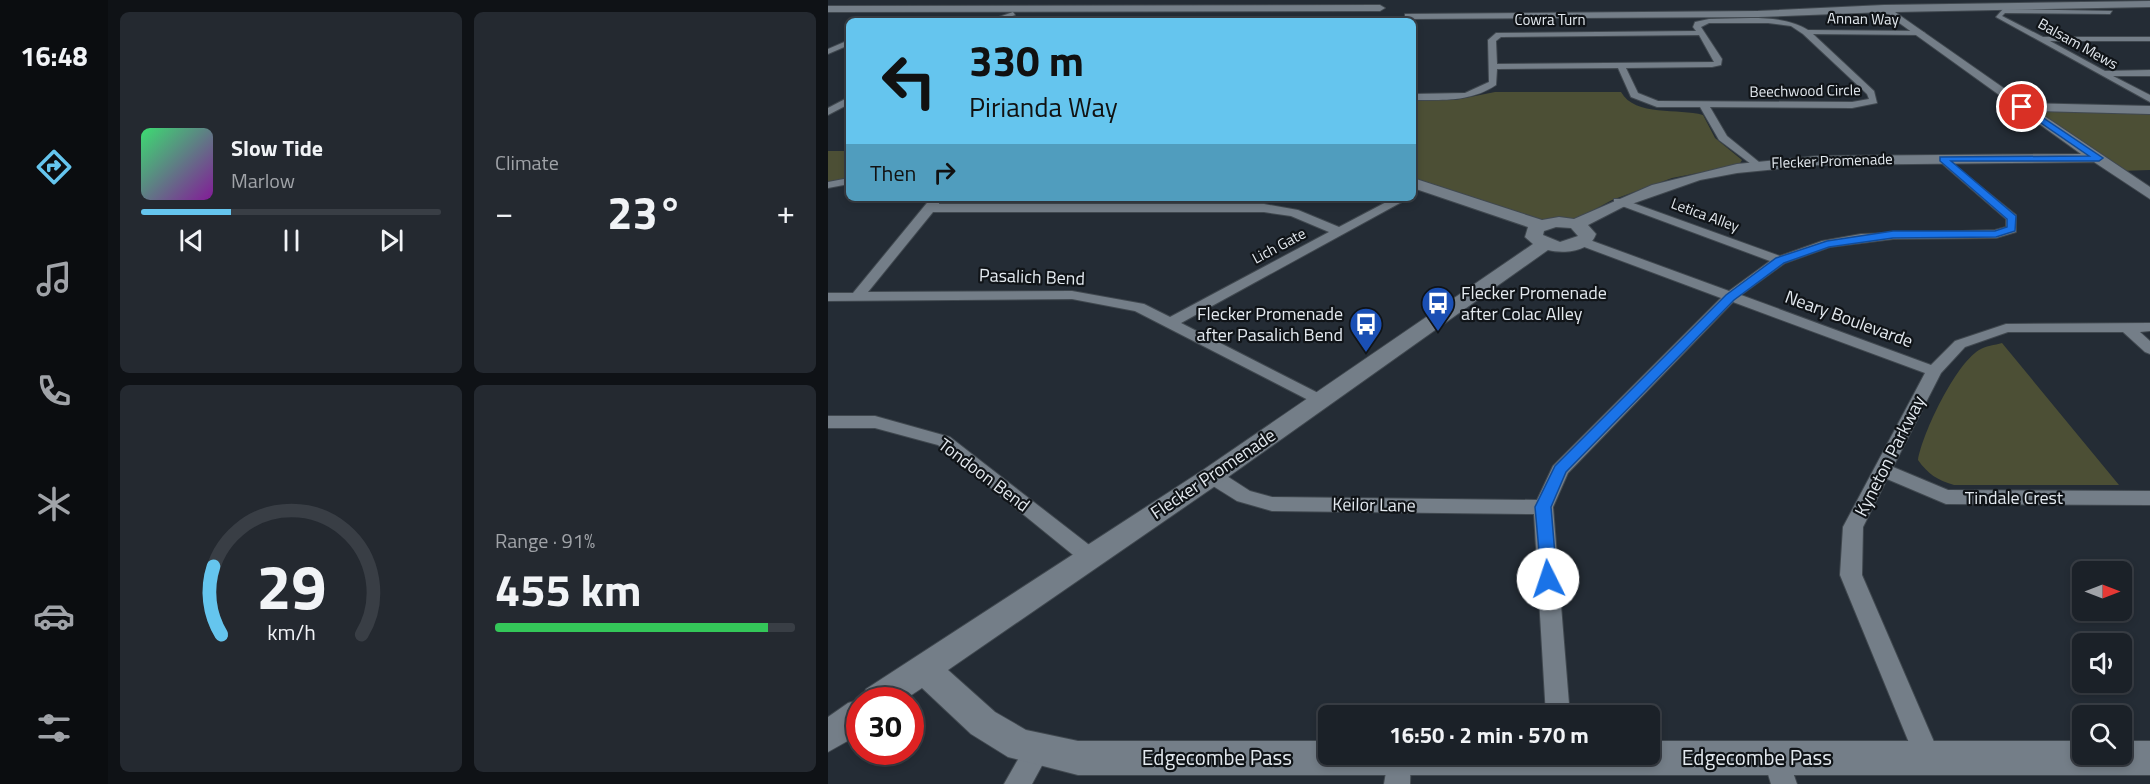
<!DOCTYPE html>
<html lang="en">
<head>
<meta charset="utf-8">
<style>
  body { margin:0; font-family:"Titillium Web",sans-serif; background:#242930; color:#f1f3f6; height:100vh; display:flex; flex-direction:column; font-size:22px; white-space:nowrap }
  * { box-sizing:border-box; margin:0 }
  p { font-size:20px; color:#a0a3a8 }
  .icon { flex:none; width:33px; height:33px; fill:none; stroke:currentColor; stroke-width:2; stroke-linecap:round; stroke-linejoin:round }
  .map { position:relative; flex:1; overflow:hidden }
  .drawer { display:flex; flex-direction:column; gap:12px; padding:12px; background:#0f1216; width:720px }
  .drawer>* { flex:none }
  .guide { position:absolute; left:18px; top:18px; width:570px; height:183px; border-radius:9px; box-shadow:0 3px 9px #0003,0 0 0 2px #393e45; background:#65c5ee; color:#111; overflow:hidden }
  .needle { width:39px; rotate:90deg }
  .fabs { position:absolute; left:1244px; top:561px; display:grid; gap:12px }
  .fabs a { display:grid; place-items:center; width:60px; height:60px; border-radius:9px; background:#1b2128; box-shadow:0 3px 9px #0003,0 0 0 2px #393e45; font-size:30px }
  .speed { position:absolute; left:18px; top:687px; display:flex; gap:12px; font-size:30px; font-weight:700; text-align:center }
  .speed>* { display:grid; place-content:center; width:78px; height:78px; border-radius:50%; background:#1b2128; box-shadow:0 3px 9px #0003,0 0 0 2px #393e45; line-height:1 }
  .speed .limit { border:9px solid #d22; background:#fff; color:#111 }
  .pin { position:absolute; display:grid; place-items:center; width:51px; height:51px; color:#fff; margin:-26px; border:3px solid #fff; border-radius:50%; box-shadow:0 2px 6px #0007 }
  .me { position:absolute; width:66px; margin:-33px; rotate:356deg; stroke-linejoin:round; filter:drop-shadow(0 0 4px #0008) }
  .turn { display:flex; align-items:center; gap:21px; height:126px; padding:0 24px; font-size:27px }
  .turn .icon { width:78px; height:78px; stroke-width:2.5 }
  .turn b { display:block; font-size:42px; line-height:51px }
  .then { display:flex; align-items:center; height:57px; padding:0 24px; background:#0003; gap:12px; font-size:22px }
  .big { font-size:45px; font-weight:700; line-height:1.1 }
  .drawer .tile { flex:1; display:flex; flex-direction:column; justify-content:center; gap:9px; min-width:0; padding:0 21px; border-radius:9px; background:#242930 }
  .drawer .dial { align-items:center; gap:0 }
  .dial svg { height:156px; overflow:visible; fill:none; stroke:#393e45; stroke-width:7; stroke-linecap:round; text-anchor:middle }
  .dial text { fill:#f1f3f6; stroke:none }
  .song { display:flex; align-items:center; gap:18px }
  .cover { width:72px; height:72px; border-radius:9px; background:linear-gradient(135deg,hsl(140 70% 55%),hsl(290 70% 35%)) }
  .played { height:6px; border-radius:3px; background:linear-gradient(90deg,#65c5ee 30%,#393e45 30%) }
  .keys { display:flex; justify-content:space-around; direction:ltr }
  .heat { display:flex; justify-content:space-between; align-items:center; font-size:33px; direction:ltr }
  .charge { height:9px; border-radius:4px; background:linear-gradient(90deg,#34c759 91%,#393e45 0) }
  .drawer .tiles { flex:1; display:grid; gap:12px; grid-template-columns:repeat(2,1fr) }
  .trip { position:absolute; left:490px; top:705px; width:342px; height:60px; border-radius:9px; background:#1b2128; box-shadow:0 3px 9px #0003,0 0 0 2px #393e45; font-weight:700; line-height:60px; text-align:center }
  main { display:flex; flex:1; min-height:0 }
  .tab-bar { display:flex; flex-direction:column; width:108px; justify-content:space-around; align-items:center; background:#0b0d10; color:#a0a3a8 }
  .tab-bar .icon { width:42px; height:42px }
  .tab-bar .selected { color:#65c5ee }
  .tab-bar b { font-size:27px; color:#f1f3f6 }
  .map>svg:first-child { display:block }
  .green { fill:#4c4f35 }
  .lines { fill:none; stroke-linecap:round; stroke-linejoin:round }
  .street-casing { stroke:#40484f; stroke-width:2 }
  .secondary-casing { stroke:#40484f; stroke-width:2 }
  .street { fill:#747e88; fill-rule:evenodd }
  .secondary { fill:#747e88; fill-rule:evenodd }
  .route { fill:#1a73e8; stroke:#114b97; stroke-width:1.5 }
  .labels { text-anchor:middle; stroke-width:4.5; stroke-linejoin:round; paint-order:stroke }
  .far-street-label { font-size:15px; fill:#e3e9ef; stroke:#101418 }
  .street-label { font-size:18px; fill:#e3e9ef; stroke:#101418 }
  .poi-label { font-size:18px; fill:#e3e9ef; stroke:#101418; text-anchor:start }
  .near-street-label { font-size:21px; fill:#e3e9ef; stroke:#101418 }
</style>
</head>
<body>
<main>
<nav class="tab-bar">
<b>16:48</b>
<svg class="icon selected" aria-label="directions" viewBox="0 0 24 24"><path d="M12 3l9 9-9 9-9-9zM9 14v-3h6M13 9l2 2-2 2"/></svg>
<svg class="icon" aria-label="music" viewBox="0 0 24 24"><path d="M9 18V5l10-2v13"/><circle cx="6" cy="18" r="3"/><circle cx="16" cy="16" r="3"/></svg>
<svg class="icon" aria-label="phone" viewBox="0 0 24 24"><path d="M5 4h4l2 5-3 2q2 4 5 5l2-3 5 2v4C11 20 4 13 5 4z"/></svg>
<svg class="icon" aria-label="climate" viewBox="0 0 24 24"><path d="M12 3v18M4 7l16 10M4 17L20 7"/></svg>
<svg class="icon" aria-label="car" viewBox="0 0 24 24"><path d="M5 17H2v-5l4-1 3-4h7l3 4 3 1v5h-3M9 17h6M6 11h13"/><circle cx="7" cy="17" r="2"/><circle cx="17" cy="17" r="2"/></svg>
<svg class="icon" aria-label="filters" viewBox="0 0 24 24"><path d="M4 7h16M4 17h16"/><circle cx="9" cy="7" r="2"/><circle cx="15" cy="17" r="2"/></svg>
</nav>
<section class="drawer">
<div class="tiles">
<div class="tile">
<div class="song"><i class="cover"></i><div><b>Slow Tide</b><p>Marlow</p></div></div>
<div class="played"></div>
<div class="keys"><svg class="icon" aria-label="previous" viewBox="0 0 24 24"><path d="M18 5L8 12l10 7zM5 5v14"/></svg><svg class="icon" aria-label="pause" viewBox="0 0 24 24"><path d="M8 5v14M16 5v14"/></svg><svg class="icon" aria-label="next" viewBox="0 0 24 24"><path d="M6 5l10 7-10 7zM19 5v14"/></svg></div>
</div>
<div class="tile"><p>Climate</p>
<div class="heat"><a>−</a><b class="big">23°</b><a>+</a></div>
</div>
<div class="tile dial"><svg viewBox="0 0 100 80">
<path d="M14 69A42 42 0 1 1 86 69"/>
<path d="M14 69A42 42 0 0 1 10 34" stroke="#65c5ee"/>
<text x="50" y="56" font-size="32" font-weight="700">29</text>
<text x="50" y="72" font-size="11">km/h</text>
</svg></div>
<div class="tile"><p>Range · 91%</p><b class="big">455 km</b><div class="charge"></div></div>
</div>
</section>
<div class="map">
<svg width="1322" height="784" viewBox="0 0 1322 784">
  <rect width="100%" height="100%" fill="#242c35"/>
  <path class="green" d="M 667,92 L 793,92 C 807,117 851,108 875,115 L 887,138 L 914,160 L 911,165 L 844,178 L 784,200 L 751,218 L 714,221 L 585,180 L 585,100 L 627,100 Z
    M 1197,106 L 1322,110 L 1322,170 L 1291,171 Z
    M 0,151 L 21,151 L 21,182 L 0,186 Z
    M 1174,343 L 1291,485 L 1126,485 C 1109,480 1100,474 1090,460 C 1095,432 1127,365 1151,350 C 1157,346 1167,345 1174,343 Z"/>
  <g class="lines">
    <defs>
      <path id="street" d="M 1175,9 L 1284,11 L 1282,14 L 1177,13 L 1174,16 L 1215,37 L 1322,37 L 1322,41 L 1222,41 L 1277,71 L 1322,70 L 1322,76 L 1285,76 L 1322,95 L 1322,102 L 1168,17 Z
        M 185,12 L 187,15 L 171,21 L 160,21 Z
        M 276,19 L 445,19 L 449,21 L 272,21 Z
        M 881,19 C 913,19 952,13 980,30 L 1093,31 L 1097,33 L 1093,35 L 985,34 L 1046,91 L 1049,103 L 1024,108 L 882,107 L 899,136 L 931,162 L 931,166 L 927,167 L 891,140 L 872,107 L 829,107 L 803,97 L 790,68 L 669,69 L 668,85 C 643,102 614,100 585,100 L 585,94 L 637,93 L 661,82 L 660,40 L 668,33 L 868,31 L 865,27 L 867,22 ZM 881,23 L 940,23 L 963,26 L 975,34 L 1039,94 L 1041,99 L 1024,102 L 830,101 L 810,93 L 798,68 L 884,67 L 893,65 L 894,59 L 873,27 ZM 871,35 L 886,62 L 669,64 L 668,41 L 673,37 Z
        M 21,40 L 21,45 L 0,54 L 0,49 Z
        M 21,97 L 21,104 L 0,115 L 0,108 Z
        M 1115,156 L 1188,215 L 1188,232 L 1168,238 L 1065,239 L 1002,247 L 957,263 L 913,295 L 1103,365 L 1127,341 L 1178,324 L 1322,323 L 1322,331 L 1312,332 L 1322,341 L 1322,354 L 1317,352 L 1295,332 L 1180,332 L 1137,347 L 1113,373 L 1065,467 L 1120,490 L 1322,491 L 1322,505 L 1118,504 L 1059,479 L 1035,527 L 1034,575 L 1113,758 L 1109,767 L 1100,770 L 1091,767 L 1012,575 L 1015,527 L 1097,373 L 905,302 L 740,473 L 725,507 L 742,716 L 718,716 L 706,514 L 444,511 L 409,501 L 377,481 L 375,476 L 377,471 L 391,471 L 422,491 L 444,497 L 709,500 L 725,466 L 893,298 L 751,245 L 751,239 L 759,239 L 901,291 L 942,261 L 786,203 L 786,199 L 794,199 L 952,256 L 994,241 L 1033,234 L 1167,230 L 1178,227 L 1178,219 L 1111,161 L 1110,159 Z
        M 21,178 L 21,184 L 0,188 L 0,182 Z
        M 103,198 L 112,198 L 111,204 L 436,204 L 470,210 L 511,227 L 566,198 L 581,198 L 353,323 L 498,397 L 500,401 L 492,406 L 307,311 L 244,299 L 0,301 L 0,293 L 25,293 ZM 105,212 L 436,212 L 463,216 L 501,232 L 342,317 L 316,304 L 244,291 L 40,292 Z
        M 0,416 L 47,416 L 122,437 L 269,551 L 272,557 L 269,563 L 262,565 L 255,563 L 110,445 L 47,428 L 0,428 Z
        M 210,737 L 219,740 L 223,749 L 204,784 L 176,784 L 201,740 Z
        M 948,746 L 957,749 L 969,784 L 943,784 L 935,758 L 939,749 Z
        M 561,754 L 583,754 L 582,784 L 556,784 Z"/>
      <path id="secondary" d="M 1322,1 L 1322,7 L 1067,12 L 1197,103 L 1322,106 L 1322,114 L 1209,111 L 1322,187 L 1322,199 L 1266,162 L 990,165 L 909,173 L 872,180 L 795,207 L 760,225 L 768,234 C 762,252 736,254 720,250 L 393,482 L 120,670 L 167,712 L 198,730 L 250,741 L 501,741 L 501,754 L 822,754 L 822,741 L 1254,741 L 1254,754 L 1293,754 L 1293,741 L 1322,741 L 1322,775 L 250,775 L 180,757 L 143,734 L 94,688 L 76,700 L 32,700 L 32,734 L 0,752 L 0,717 L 20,703 L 34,699 L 38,689 L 375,470 L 705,244 L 697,237 L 700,227 L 585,188 L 585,178 L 714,220 L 731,217 L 746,219 L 824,185 L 909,164 L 990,156 L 1253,154 L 1056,12 L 930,17 L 580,19 L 577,18 L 577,14 L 930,11 L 1056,5 ZM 728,227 L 743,228 L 750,236 L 732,242 L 715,235 L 716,231 Z
        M 0,6 L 552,5 L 557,8 L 552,11 L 0,12 Z"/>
    </defs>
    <use href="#street" class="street-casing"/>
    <use href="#secondary" class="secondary-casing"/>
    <use href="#street" class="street"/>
    <use href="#secondary" class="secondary"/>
  </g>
  <path class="route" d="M 1191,105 L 1196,105 L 1275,158 L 1271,161 L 1123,161 L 1188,216 L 1187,231 L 1168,237 L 1065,238 L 1001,247 L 956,263 L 906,300 L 738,472 L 723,507 L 729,579 L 727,584 L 714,584 L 707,507 L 727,466 L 898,295 L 948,258 L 999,241 L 1065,231 L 1167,231 L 1179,227 L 1179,219 L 1112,161 L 1112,157 L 1261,156 L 1191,108 Z"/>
  <defs>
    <symbol id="bus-pin" viewBox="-11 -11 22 30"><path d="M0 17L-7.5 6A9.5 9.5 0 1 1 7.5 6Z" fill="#1a4fb4" stroke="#101418"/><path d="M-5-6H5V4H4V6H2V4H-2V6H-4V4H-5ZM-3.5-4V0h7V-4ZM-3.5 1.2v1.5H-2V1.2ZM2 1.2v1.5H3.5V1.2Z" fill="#fff"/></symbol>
  </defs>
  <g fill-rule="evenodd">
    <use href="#bus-pin" x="591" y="284" width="38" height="52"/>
    <use href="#bus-pin" x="519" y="305" width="38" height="52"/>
  </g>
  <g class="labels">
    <g class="far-street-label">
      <text transform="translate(1035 19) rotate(1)" y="5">Annan Way</text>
      <text x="722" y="25">Cowra Turn</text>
      <text transform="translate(1250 44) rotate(29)" y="5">Balsam Mews</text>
      <text transform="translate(977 91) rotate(-1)" y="5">Beechwood Circle</text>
      <text transform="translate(1004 161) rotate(-2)" y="5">Flecker Promenade</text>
      <text transform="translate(877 215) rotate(20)" y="5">Letica Alley</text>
      <text transform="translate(451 246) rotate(-28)" y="5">Lich Gate</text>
    </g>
    <g class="street-label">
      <text transform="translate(204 277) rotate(2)" y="6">Pasalich Bend</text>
      <text transform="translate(1021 319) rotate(20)" y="6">Neary Boulevarde</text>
      <text transform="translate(1062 456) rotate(-63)" y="6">Kyneton Parkway</text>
      <text transform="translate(385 474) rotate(-34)" y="6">Flecker Promenade</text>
      <text transform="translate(156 475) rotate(37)" y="6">Tondoon Bend</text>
      <text x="1186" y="504">Tindale Crest</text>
      <text transform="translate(546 505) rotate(1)" y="6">Keilor Lane</text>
    </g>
    <g class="poi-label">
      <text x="633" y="299">Flecker Promenade<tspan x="633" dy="21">after Colac Alley</tspan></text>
      <text x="515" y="320" text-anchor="end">Flecker Promenade<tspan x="515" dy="21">after Pasalich Bend</tspan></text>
    </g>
    <g class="near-street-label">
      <text x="389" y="765">Edgecombe Pass</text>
      <text x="929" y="765">Edgecombe Pass</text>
    </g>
  </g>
</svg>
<div class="fabs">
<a><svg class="needle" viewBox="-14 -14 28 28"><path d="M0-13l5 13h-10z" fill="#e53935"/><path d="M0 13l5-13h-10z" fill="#a0a3a8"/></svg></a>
<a><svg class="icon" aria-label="sound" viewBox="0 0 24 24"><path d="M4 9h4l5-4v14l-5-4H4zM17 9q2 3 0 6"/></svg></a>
<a><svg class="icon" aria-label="search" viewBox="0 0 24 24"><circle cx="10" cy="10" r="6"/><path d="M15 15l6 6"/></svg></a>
</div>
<div class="speed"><div class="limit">30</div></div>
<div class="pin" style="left:1194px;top:107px;background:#d93025"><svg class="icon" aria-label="arrive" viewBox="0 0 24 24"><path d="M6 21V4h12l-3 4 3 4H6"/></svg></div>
<svg class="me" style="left:720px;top:579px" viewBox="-20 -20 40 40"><circle r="19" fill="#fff"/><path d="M0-13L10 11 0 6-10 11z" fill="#1a73e8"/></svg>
<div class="trip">16:50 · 2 min · 570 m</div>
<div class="guide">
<div class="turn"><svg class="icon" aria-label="left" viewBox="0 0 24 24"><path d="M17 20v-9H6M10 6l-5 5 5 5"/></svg><div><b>330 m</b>Pirianda Way</div></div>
<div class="then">Then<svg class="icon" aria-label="right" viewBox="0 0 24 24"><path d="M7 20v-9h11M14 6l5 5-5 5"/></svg></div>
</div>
</div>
</main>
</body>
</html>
